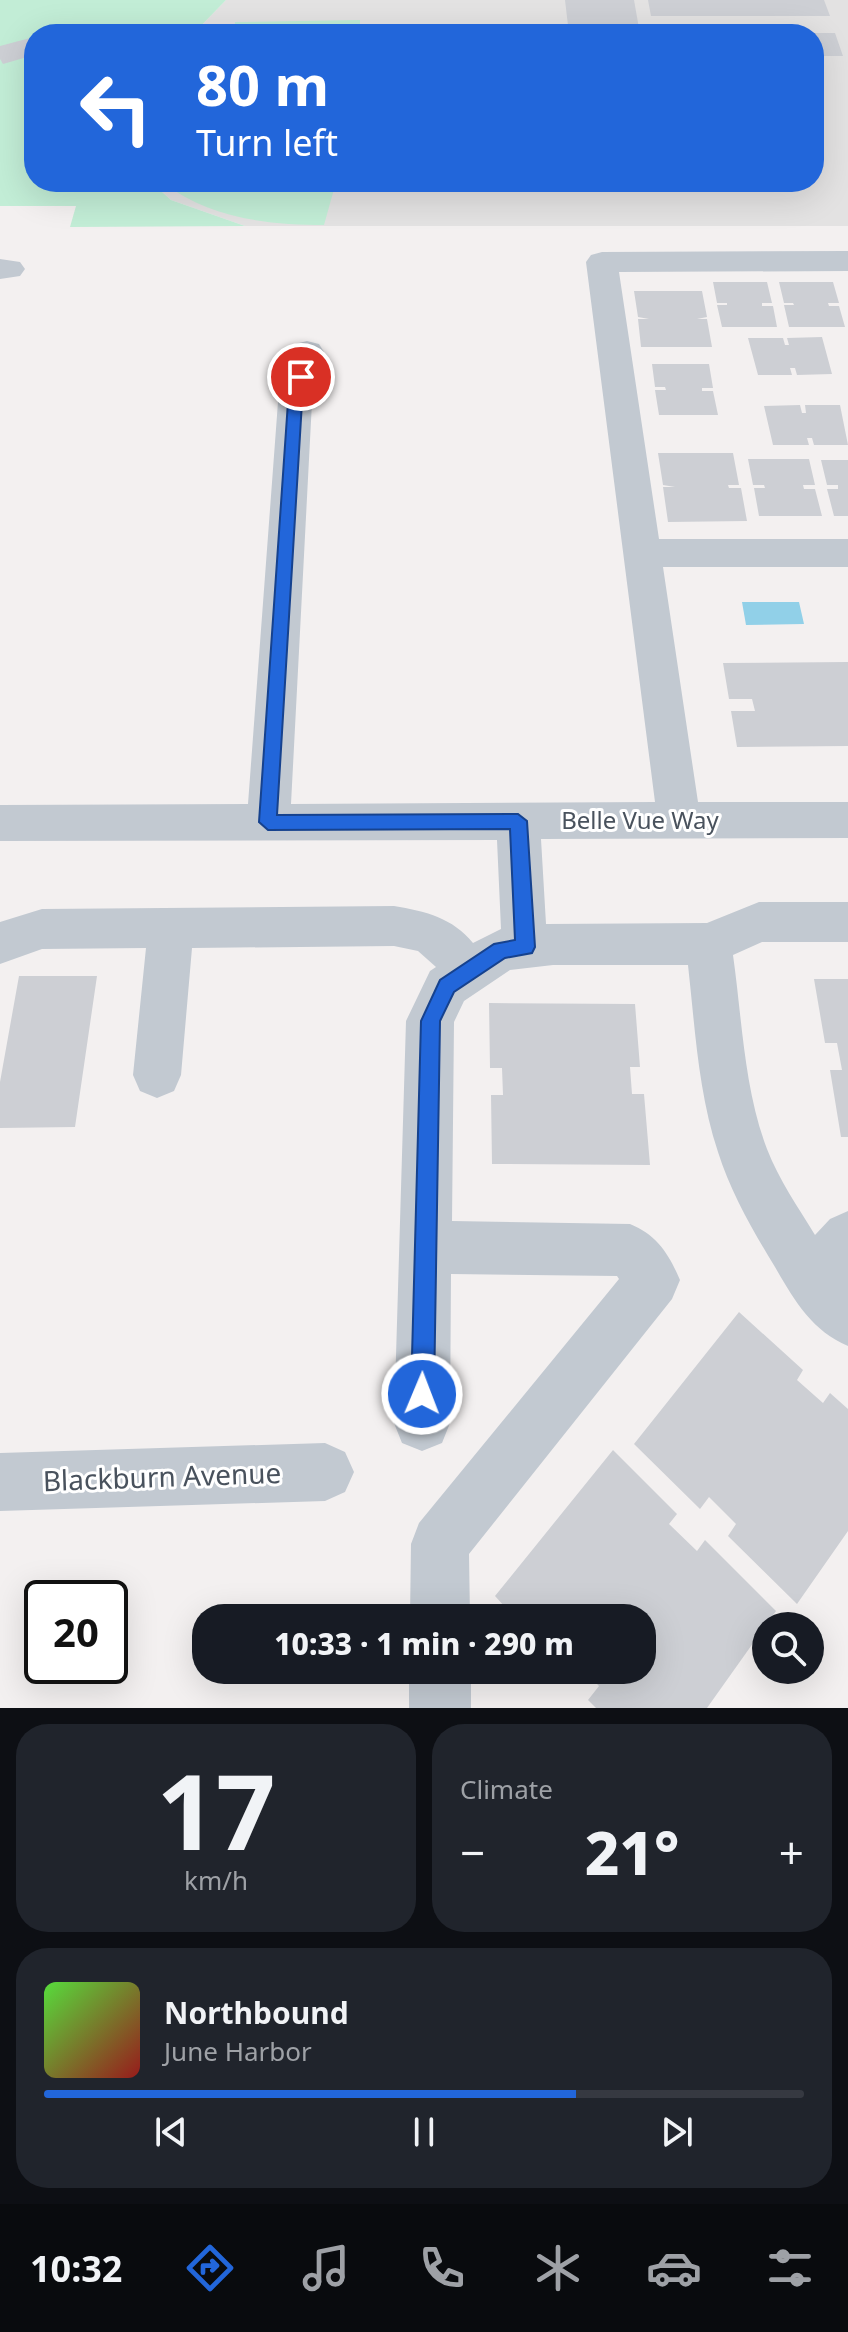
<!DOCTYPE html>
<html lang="en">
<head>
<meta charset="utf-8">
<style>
  body { margin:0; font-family:"Noto Sans",sans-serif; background:#20242c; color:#f1f3f6; height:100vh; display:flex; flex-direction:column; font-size:30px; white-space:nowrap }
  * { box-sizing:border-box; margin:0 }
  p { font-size:26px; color:#9ea1a6 }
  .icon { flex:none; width:44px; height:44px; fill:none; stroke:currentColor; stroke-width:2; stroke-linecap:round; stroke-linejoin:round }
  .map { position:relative; height:1708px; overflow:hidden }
  .details { display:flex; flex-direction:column; gap:16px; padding:16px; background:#0d0f14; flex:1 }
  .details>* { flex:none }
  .hud { position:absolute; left:24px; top:24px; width:800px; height:168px; border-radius:32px; box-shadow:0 8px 32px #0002; background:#2266da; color:#fff; overflow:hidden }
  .controls { position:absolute; left:752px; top:1612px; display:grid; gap:16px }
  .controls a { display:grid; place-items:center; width:72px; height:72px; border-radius:50%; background:#171b24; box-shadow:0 8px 32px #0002; font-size:40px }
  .speed { position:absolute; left:24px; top:1580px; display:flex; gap:16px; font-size:40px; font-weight:700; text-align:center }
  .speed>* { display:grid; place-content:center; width:104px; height:104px; border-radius:50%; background:#171b24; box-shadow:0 8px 32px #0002; line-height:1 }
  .speed .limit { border:4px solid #111; border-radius:12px; background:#fff; color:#111 }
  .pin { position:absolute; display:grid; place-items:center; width:68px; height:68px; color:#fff; margin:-34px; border:4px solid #fff; border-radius:50%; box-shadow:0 2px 8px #0007 }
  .me { position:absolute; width:88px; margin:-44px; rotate:1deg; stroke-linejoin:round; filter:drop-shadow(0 0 6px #0008) }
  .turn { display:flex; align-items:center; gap:28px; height:168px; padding:0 40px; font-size:36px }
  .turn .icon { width:104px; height:104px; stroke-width:2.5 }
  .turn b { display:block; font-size:56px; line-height:68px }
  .big { font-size:60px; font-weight:800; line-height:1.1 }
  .details .widget { flex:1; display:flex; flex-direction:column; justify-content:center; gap:12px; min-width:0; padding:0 28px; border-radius:32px; background:#20242c }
  .details .dial { align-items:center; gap:0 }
  .dial b { font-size:104px; line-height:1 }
  .song { display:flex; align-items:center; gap:24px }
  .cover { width:96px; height:96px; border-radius:12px; background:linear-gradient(135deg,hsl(110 70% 55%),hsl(0 70% 35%)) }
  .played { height:8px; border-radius:4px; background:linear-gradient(90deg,#2266da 70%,#363941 70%) }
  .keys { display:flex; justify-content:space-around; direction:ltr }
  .heat { display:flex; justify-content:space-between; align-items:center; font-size:44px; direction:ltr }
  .details .tiles { flex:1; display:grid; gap:16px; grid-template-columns:1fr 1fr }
  .widget:last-child { grid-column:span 2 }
  .trip { position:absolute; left:192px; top:1604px; width:464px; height:80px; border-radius:32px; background:#171b24; box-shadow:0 8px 32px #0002; font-weight:800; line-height:80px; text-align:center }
  .tab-bar { display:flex; height:128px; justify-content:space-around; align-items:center; background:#090b0e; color:#9ea1a6 }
  .tab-bar .icon { width:56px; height:56px }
  .tab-bar .active { color:#2266da }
  .tab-bar b { font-size:36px; color:#f1f3f6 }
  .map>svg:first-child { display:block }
  .education { fill:#e3e2e2 }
  .green { fill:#c2edd6 }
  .water { fill:#91d0e8 }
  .building { fill:#cdcfd4 }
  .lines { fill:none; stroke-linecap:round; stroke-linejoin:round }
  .minor { fill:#c2c9d1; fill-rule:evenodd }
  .route { fill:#2266da; stroke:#16428e; stroke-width:2 }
  .labels { text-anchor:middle; stroke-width:6; stroke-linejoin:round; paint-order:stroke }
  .street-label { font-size:24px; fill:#49525d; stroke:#fff }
  .near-street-label { font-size:28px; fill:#49525d; stroke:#fff }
</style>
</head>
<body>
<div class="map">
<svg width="848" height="1708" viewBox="0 0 848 1708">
  <rect width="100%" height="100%" fill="#f3f0f0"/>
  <path class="education" d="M 226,0 L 848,0 L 848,226 L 245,226 L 171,200 L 151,182 L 814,182 L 814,34 L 193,34 Z"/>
  <path class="green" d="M 0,0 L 226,0 L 193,34 L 34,34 L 34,182 L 151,182 L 171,200 L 245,226 L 70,227 L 76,206 L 0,206 Z
    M 360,20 L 360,34 L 234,34 L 235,22 Z
    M 162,182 L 336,182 L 324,225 C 267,225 209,218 162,182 Z"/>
  <path class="water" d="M 742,602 L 799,602 L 804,624 L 746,625 Z"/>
  <path class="building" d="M 565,0 L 634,0 L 640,34 L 569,34 Z
    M 648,0 L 824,0 L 830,16 L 651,16 Z
    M 835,33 L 843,56 L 814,56 L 814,33 Z
    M 34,37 L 34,55 L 3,64 L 0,59 L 0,46 Z
    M 713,282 L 767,282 L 772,303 L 762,303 L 762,306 L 773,306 L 777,327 L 722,327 L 717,305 L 727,305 L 727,303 L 717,303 Z
    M 779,282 L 833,282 L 839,303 L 828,303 L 829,306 L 839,306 L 845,327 L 789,327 L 784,305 L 794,305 L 793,303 L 784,303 Z
    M 634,291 L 702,291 L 707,317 L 697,319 L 707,319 L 712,347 L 641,347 L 638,319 L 649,319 L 638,317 Z
    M 822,337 L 832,374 L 797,375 L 795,368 L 790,368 L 792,375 L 758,375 L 748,338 L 783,338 L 785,345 L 789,345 L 787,338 Z
    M 652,364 L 709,364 L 713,388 L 702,388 L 702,391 L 713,391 L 718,415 L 659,415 L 655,390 L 666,390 L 665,387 L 655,387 Z
    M 800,405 L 802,413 L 806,413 L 805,405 L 840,405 L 848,445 L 814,445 L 812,438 L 807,438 L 809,445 L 773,445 L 764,406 Z
    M 658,453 L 733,453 L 739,485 L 728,485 L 729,488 L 741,488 L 747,521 L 668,522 L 663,487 L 675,487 L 663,485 Z
    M 748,459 L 809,459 L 815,485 L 803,485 L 804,489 L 815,489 L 822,516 L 759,516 L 754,488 L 765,488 L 764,485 L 753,485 Z
    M 821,460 L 848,460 L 848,516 L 834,516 L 827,489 L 838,489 L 838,485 L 827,485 Z
    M 848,662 L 848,746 L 737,747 L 731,711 L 755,711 L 752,699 L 729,699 L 723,663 Z
    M 19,976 L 97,976 L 75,1127 L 0,1128 L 0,1082 Z
    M 814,979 L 848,979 L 848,1137 L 841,1137 L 830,1070 L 842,1070 L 837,1043 L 825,1043 Z
    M 489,1003 L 635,1004 L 640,1067 L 630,1067 L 632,1094 L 644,1094 L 650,1165 L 492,1164 L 491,1095 L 503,1095 L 502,1068 L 490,1068 Z
    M 739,1312 L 803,1370 L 797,1380 L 823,1403 L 830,1393 L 848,1409 L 848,1531 L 797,1604 L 728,1536 L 736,1524 L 709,1497 L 700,1509 L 634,1444 Z
    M 613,1450 L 677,1514 L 669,1524 L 697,1551 L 705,1540 L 776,1611 L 707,1708 L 596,1708 L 588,1700 L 599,1686 L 583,1670 L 642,1670 L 642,1618 L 515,1618 L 495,1596 Z"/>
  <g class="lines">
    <path class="minor" d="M 848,251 L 848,271 L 619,272 L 659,539 L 848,539 L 848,567 L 663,567 L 698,802 L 848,802 L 848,838 L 541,839 L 546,924 L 707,923 L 759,902 L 848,902 L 848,942 L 762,942 L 733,955 C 742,1018 744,1089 767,1149 C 779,1180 798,1207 815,1235 L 830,1219 L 848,1211 L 848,1346 C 812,1331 794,1300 775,1267 C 753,1231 731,1193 718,1152 C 698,1092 695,1027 688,965 L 553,965 L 510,970 L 464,1001 L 454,1022 L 452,1221 L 630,1224 C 657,1235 669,1254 680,1280 L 672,1299 L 469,1554 L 470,1618 L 410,1618 L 411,1544 L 419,1523 L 619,1279 L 617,1276 L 451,1274 L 450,1423 L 442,1443 L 422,1451 L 402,1443 L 394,1423 L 406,1021 L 430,971 L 436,967 L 418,951 L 394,946 L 192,948 L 181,1075 L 174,1091 L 157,1098 L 140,1091 L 133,1075 L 146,948 L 42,949 L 0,964 L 0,922 L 42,909 L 394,906 C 425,911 453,918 473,943 L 501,929 L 497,840 L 0,841 L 0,805 L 248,804 L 278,402 L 290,352 L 295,344 L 307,341 L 319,344 L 324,352 L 312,402 L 291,804 L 655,802 L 586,262 L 591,255 L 602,252 Z
      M 0,259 L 20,262 L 25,269 L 20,276 L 0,279 Z
      M 325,1443 L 345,1452 L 354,1472 L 345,1492 L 325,1501 L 0,1511 L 0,1453 Z
      M 409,1670 L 471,1670 L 471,1708 L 409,1708 Z"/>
  </g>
  <path class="route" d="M 301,372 L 308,377 L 302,402 L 277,815 L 518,814 L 527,821 L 535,947 L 532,953 L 505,958 L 454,992 L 440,1021 L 434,1394 L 430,1402 L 422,1405 L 414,1402 L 411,1394 L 421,1021 L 440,980 L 494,944 L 515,940 L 510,829 L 268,830 L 259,822 L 288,402 L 294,377 Z"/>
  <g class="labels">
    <g class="street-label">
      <text x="640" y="829">Belle Vue Way</text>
    </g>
    <g class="near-street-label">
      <text transform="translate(162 1477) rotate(-2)" y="10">Blackburn Avenue</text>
    </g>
  </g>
</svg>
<div class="controls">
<a><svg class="icon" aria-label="search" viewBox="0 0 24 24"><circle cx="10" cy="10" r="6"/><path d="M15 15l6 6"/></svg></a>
</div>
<div class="speed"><div class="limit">20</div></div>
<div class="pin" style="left:301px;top:377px;background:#d93025"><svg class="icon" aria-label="arrive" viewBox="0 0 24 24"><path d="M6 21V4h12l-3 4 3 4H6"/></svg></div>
<svg class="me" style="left:422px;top:1394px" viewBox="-20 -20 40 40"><circle r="17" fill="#2266da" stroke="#fff" stroke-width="3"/><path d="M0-11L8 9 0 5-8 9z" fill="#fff"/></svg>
<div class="trip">10:33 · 1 min · 290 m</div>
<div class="hud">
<div class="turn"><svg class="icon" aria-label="left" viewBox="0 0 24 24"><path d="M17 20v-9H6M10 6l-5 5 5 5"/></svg><div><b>80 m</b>Turn left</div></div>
</div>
</div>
<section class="details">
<div class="tiles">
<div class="widget dial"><b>17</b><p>km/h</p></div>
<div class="widget"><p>Climate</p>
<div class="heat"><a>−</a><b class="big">21°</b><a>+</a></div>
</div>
<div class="widget">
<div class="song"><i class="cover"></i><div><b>Northbound</b><p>June Harbor</p></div></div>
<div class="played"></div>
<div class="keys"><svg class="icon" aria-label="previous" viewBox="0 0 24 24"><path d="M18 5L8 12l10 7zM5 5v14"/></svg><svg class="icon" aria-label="pause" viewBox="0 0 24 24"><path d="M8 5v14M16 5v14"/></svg><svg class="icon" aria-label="next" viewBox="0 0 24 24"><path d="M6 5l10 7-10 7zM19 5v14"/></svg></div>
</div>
</div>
</section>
<nav class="tab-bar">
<b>10:32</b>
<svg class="icon active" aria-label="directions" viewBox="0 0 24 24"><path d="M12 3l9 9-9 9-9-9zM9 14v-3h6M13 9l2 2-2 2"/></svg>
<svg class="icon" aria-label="music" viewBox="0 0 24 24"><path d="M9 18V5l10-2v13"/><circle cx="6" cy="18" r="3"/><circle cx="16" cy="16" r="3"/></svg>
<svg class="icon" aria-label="phone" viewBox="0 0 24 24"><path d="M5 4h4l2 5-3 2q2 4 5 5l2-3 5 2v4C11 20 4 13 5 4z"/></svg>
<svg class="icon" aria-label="climate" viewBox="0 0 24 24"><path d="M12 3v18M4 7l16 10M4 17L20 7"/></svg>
<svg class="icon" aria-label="car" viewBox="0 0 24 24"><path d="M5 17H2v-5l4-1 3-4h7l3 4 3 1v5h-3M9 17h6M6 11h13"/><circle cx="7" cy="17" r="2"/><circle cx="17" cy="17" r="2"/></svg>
<svg class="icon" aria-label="filters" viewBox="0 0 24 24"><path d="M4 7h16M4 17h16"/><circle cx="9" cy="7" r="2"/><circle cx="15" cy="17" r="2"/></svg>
</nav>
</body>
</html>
